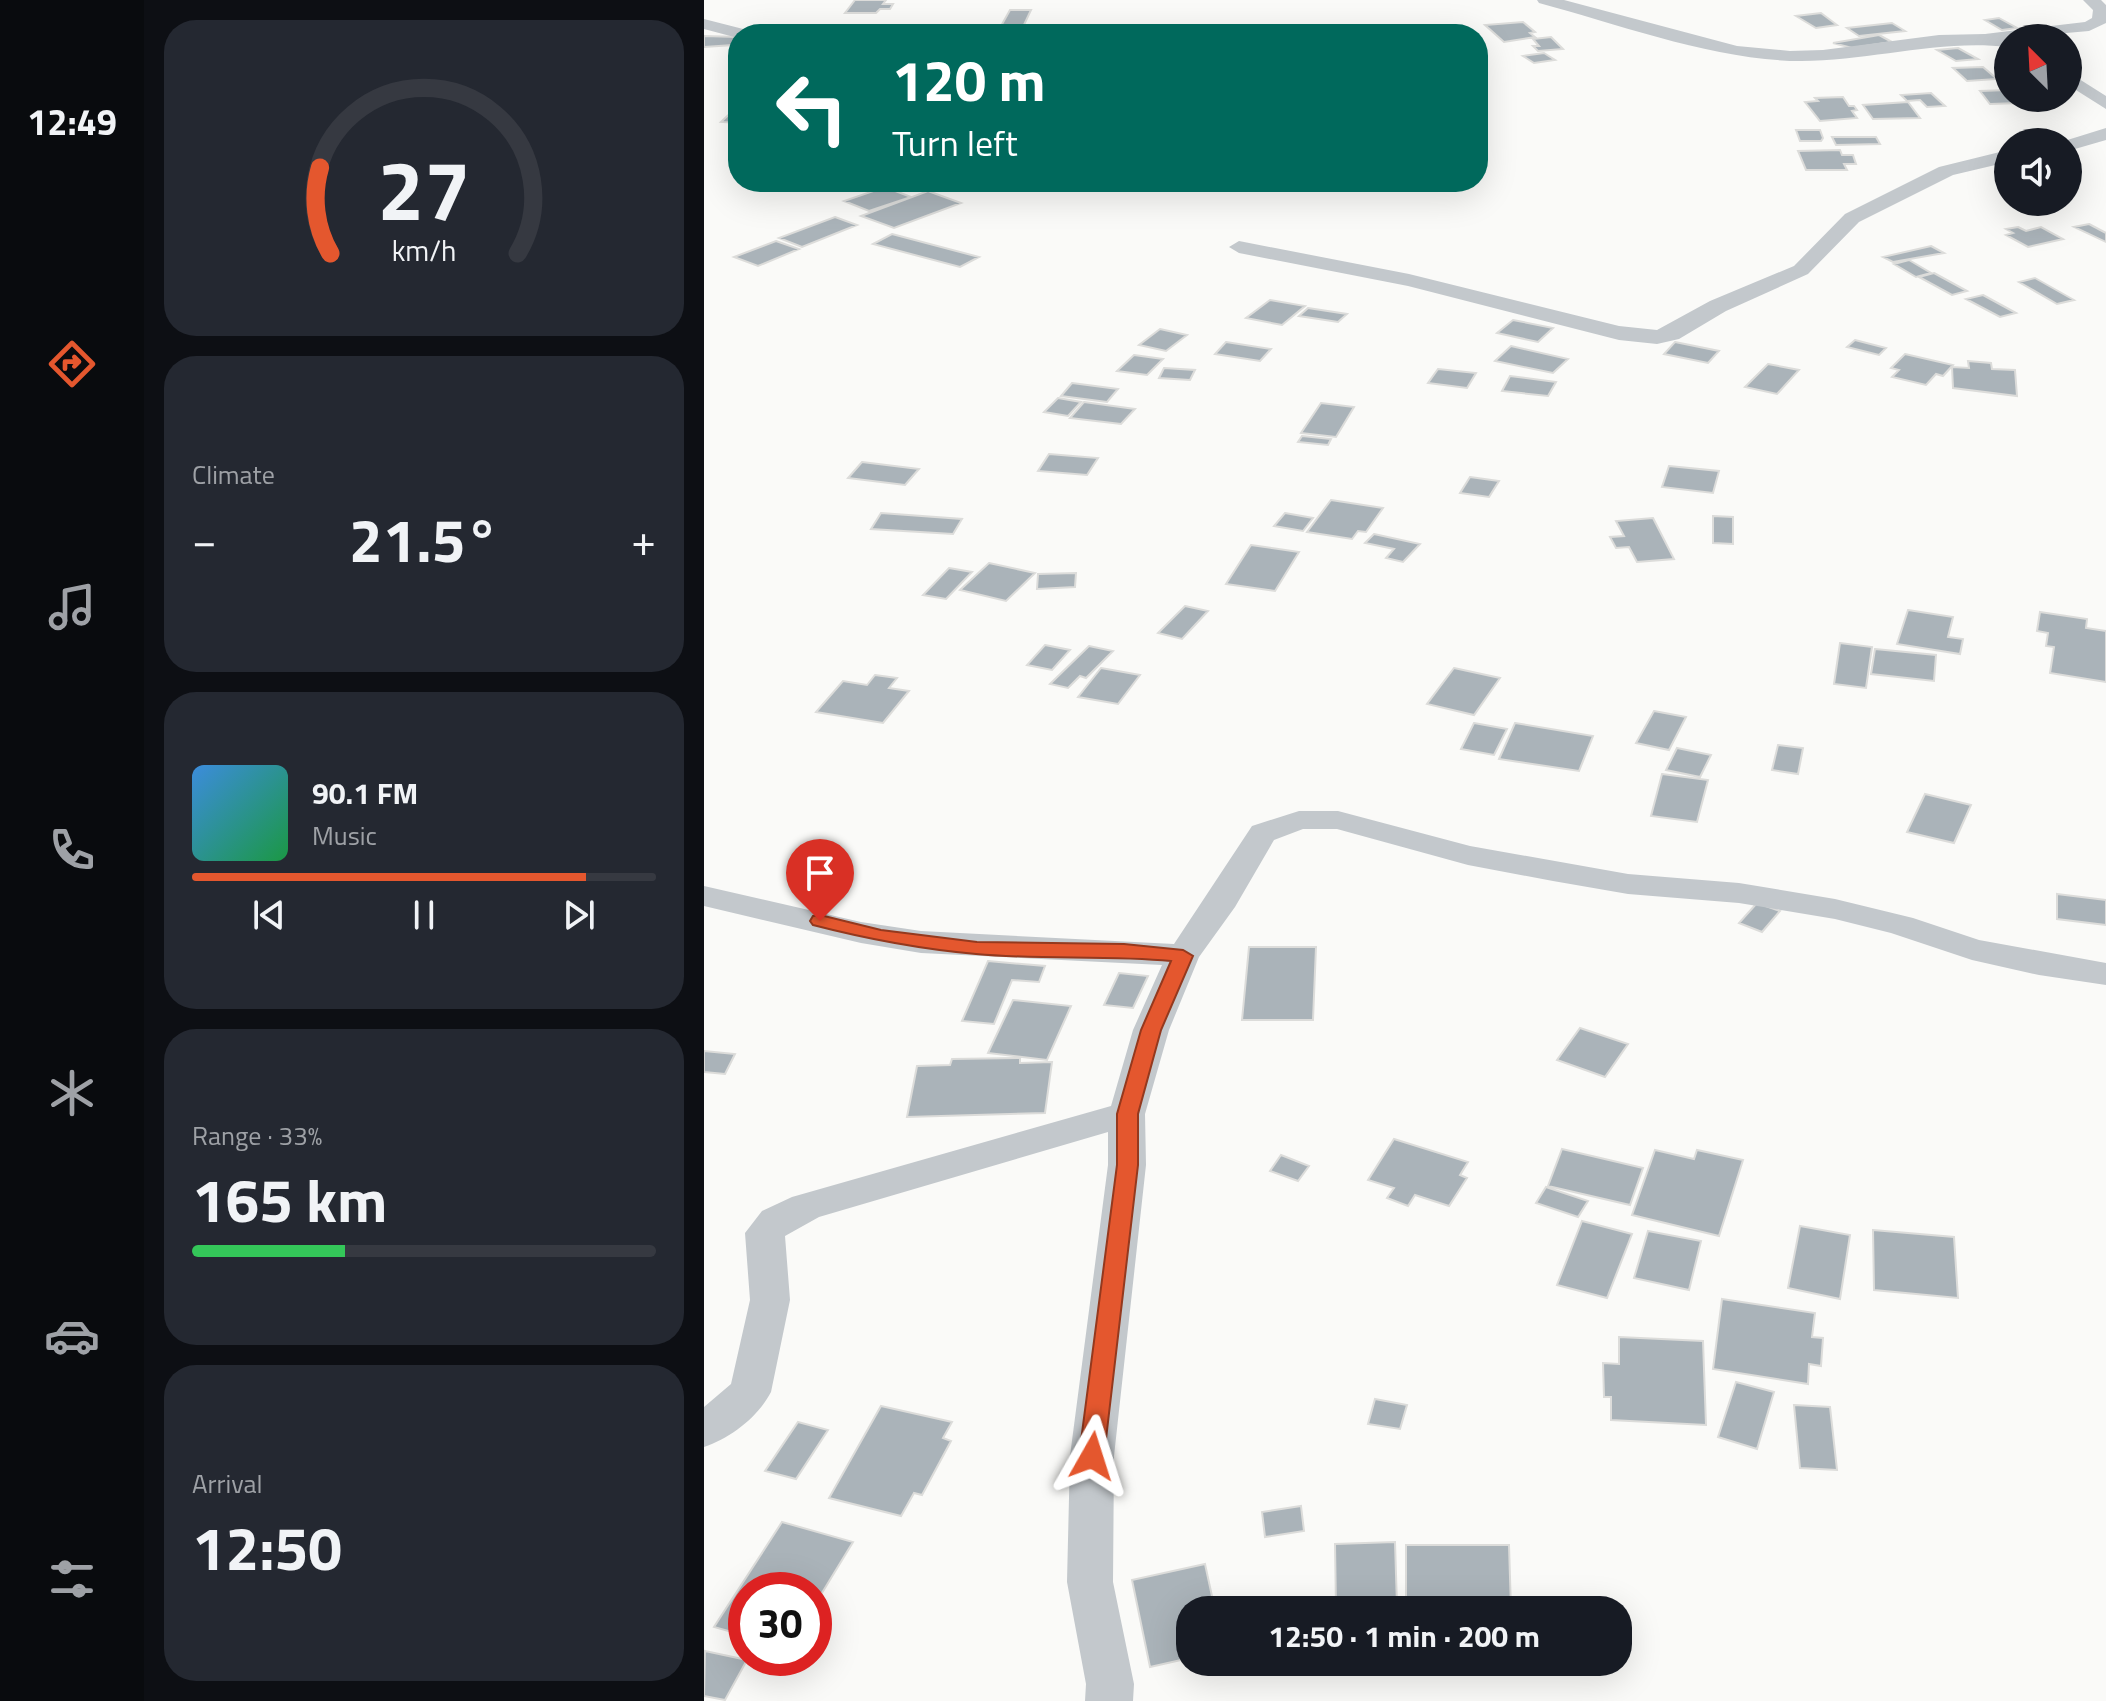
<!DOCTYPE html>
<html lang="en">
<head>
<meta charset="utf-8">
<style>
  body { margin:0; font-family:"Titillium Web",sans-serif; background:#242831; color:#f1f3f6; height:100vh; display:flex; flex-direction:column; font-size:30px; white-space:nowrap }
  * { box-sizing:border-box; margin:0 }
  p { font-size:26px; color:#9ea1a6 }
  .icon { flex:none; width:44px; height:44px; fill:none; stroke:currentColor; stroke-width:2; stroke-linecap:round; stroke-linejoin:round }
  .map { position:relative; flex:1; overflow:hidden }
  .details { display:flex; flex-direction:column; gap:20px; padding:20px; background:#0d0f14; width:560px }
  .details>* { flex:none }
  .banner { position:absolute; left:24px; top:24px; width:760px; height:168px; border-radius:32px; box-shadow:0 8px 32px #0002; background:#00695c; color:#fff; overflow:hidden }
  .needle { width:52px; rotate:336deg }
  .controls { position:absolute; left:1290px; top:24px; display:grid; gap:16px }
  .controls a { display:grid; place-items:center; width:88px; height:88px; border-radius:50%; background:#171b24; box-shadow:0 8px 32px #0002; font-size:40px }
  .speed { position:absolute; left:24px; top:1572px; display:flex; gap:16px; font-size:40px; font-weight:700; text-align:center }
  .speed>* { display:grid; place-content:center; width:104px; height:104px; border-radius:50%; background:#171b24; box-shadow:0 8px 32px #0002; line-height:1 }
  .speed .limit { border:12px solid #d22; background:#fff; color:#111 }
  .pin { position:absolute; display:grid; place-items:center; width:68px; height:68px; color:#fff; margin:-82px -34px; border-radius:50% 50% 50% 0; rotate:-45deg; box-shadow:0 0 8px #0007 }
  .pin .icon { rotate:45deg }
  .me { position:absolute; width:88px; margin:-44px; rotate:6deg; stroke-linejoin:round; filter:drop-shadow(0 0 6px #0008) }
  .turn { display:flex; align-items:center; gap:28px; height:168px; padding:0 32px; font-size:36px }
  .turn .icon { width:104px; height:104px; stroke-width:2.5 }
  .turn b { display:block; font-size:56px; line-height:68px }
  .big { font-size:60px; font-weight:700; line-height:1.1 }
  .details .widget { flex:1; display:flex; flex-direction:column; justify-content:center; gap:12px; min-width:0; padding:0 28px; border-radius:32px; background:#242831 }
  .details .dial { align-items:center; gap:0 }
  .dial svg { height:208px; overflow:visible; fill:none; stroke:#363941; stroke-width:7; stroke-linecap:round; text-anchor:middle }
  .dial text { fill:#f1f3f6; stroke:none }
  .song { display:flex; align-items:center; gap:24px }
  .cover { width:96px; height:96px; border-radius:12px; background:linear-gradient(135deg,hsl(210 70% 55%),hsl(140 70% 35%)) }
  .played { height:8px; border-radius:4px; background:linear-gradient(90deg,#e4572e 85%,#363941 85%) }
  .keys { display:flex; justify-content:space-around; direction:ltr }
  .heat { display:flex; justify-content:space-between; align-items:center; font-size:44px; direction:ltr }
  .charge { height:12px; border-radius:6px; background:linear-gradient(90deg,#34c759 33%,#363941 0) }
  .trip { position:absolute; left:472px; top:1596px; width:456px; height:80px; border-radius:32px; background:#171b24; box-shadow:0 8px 32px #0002; font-weight:700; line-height:80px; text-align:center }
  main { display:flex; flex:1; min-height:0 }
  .tab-bar { display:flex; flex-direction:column; width:144px; justify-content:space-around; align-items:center; background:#090b0e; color:#9ea1a6 }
  .tab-bar .icon { width:56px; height:56px }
  .tab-bar .active { color:#e4572e }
  .tab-bar b { font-size:36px; color:#f1f3f6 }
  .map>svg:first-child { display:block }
  .building { fill:#aab3b9; stroke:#dcdcda; stroke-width:2 }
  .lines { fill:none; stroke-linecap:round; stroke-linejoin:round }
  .minor { fill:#c3c8cc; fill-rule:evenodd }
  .route { fill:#e4572e; stroke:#94391e; stroke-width:2 }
</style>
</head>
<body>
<main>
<nav class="tab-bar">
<b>12:49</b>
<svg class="icon active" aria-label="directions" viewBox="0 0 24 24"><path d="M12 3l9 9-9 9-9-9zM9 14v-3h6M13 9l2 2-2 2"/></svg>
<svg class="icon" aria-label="music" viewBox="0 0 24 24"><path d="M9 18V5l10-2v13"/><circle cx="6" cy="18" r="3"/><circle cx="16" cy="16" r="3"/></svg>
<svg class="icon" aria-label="phone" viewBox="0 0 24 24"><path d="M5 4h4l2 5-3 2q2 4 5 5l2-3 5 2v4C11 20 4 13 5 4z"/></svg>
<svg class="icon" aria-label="climate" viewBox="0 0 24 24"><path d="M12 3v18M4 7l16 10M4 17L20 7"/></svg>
<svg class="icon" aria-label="car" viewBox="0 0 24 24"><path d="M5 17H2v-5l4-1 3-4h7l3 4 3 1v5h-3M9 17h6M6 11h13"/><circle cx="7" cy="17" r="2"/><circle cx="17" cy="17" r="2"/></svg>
<svg class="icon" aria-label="filters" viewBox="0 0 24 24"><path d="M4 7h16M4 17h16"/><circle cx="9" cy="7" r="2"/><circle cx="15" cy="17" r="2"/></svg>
</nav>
<section class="details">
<div class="widget dial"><svg viewBox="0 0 100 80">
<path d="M14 69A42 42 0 1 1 86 69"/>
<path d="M14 69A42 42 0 0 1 10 36" stroke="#e4572e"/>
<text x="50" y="56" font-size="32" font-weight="700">27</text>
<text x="50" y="72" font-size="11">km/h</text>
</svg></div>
<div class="widget"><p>Climate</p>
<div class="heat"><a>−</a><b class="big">21.5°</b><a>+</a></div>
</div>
<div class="widget">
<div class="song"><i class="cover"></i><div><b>90.1 FM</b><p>Music</p></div></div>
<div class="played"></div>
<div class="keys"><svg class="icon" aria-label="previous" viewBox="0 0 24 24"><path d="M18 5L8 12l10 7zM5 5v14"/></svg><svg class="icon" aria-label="pause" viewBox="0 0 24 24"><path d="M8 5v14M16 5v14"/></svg><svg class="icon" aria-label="next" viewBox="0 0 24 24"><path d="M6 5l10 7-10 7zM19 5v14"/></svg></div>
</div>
<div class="widget"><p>Range · 33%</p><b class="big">165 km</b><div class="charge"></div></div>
<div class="widget"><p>Arrival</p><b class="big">12:50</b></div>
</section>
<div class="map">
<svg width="1402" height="1701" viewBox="0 0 1402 1701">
  <rect width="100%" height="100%" fill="#fafaf8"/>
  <path class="building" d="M 151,0 L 182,0 L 179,4 L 189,4 L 186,9 L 176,9 L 172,13 L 141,13 Z
    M 306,10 L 327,10 L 319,27 L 297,26 Z
    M 1117,13 L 1133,25 L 1112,28 L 1092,16 Z
    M 1295,18 L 1313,28 L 1298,30 L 1281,20 Z
    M 819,22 L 831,32 L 826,33 L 831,37 L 800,42 L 781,25 Z
    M 1188,23 L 1201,31 L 1155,36 L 1143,28 Z
    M 1175,35 L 1188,42 L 1148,48 L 1129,43 Z
    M 0,36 L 34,37 L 34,39 L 29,45 L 0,47 Z
    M 847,37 L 859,49 L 834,51 L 829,46 L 835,46 L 829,39 Z
    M 1254,48 L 1274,59 L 1252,61 L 1233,50 Z
    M 840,53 L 851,60 L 830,63 L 819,56 Z
    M 1279,67 L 1293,79 L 1263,81 L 1249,68 Z
    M 1304,90 L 1304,98 L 1311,98 L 1315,103 L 1286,104 L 1276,91 Z
    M 1227,93 L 1241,106 L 1223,107 L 1216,100 L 1203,101 L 1197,95 Z
    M 1139,97 L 1145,106 L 1150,106 L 1153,110 L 1148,111 L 1153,118 L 1116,121 L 1101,102 L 1114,101 L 1111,98 Z
    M 1204,102 L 1216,118 L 1169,119 L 1159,105 Z
    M 34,106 L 34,123 L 17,122 Z
    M 1092,130 L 1116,130 L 1119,138 L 1117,141 L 1096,141 Z
    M 1128,137 L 1172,137 L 1176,144 L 1132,145 Z
    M 1136,150 L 1138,155 L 1149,155 L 1152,164 L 1140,164 L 1143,170 L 1102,170 L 1094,151 Z
    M 181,187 L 207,197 L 165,211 L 140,201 Z
    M 224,191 L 257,203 L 190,228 L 157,216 Z
    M 131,217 L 153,225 L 98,247 L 75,238 Z
    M 1385,224 L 1402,233 L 1402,242 L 1370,227 Z
    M 1314,227 L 1322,231 L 1337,227 L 1359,239 L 1324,247 L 1302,235 L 1309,233 L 1302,229 Z
    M 188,234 L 275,257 L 256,267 L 169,244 Z
    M 72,241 L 95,249 L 54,266 L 30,257 Z
    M 1227,246 L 1240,253 L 1189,262 L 1179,257 Z
    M 1205,260 L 1227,273 L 1212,277 L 1190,264 Z
    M 1230,273 L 1263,291 L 1248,295 L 1215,277 Z
    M 1331,278 L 1370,300 L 1353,304 L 1315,282 Z
    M 1279,295 L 1312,313 L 1296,317 L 1262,299 Z
    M 566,300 L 601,306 L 578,325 L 542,318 Z
    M 604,308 L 643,314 L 634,322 L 595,316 Z
    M 809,320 L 849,328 L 834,342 L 793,333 Z
    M 456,329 L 483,335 L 462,351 L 435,345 Z
    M 1151,340 L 1182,348 L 1175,355 L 1143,347 Z
    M 522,342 L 567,349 L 556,361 L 511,354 Z
    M 971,342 L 1015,351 L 1004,363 L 960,354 Z
    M 807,346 L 864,359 L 849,373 L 791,361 Z
    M 1201,354 L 1249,365 L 1239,376 L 1232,374 L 1222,385 L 1188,377 L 1195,370 L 1187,368 Z
    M 430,355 L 459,359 L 443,375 L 413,371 Z
    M 1264,361 L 1287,363 L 1288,369 L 1311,370 L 1313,396 L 1249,388 L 1248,367 L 1265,368 Z
    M 1064,364 L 1095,370 L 1073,394 L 1041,387 Z
    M 460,368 L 491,370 L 486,380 L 455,378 Z
    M 734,369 L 772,373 L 763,388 L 724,383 Z
    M 806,376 L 852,382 L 844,396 L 798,391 Z
    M 368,383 L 414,389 L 403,402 L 357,396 Z
    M 354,398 L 377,402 L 364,416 L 340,412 Z
    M 380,402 L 431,409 L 417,424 L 366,418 Z
    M 617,403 L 650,407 L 632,437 L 597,433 Z
    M 598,436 L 627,439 L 624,445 L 594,442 Z
    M 345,454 L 394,458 L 383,475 L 334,471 Z
    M 158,462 L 215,469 L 201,485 L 144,478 Z
    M 965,466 L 1015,471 L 1009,493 L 958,487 Z
    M 766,477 L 795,481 L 785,497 L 756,493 Z
    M 627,500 L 679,508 L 662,532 L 654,531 L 648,539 L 603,532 Z
    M 177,513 L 258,519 L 249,534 L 167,529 Z
    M 581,513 L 609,518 L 599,531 L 570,526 Z
    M 1009,516 L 1029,517 L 1029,544 L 1009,543 Z
    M 949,518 L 970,559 L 933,562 L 925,547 L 912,548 L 906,537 L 920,536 L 912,521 Z
    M 670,534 L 716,544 L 699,562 L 682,558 L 690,549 L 661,543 Z
    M 547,545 L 595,552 L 571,591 L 522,584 Z
    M 285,563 L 331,573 L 302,601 L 256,590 Z
    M 245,568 L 268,572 L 242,599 L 219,595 Z
    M 372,573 L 371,587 L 333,589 L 334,574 Z
    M 481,606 L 504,611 L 478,639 L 454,633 Z
    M 1204,610 L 1249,617 L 1244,637 L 1259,639 L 1256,654 L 1193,644 Z
    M 1336,612 L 1383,619 L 1382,628 L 1402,631 L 1402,682 L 1346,673 L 1350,647 L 1342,646 L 1344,633 L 1333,631 Z
    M 1136,643 L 1168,647 L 1162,688 L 1130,684 Z
    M 341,645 L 366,650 L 348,670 L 323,665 Z
    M 385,646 L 409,651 L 382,678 L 376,676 L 364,688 L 346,684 Z
    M 1171,649 L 1232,655 L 1230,681 L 1167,674 Z
    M 397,668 L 436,675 L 414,704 L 374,697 Z
    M 750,668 L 796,678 L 770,715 L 723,704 Z
    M 171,675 L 193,678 L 185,688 L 205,691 L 179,723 L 112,712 L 139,681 L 163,685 Z
    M 950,711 L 982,717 L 965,750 L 932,743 Z
    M 770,723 L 803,729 L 790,755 L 757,749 Z
    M 811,723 L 889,736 L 875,771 L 795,759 Z
    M 1074,745 L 1099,748 L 1094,774 L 1068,770 Z
    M 973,748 L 1007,755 L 996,777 L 962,770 Z
    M 958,774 L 1004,780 L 993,822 L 947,816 Z
    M 1221,794 L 1267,805 L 1250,843 L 1203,832 Z
    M 1353,894 L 1402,900 L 1402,925 L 1353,919 Z
    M 1053,903 L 1076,911 L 1058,932 L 1035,923 Z
    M 545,947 L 612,947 L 609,1020 L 538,1020 Z
    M 284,961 L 341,966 L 335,982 L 308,980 L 290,1024 L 258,1021 Z
    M 415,973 L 444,976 L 429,1008 L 400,1005 Z
    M 309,1000 L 367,1006 L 343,1060 L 284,1053 Z
    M 876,1028 L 924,1044 L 901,1077 L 853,1060 Z
    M 0,1051 L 31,1054 L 21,1074 L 0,1072 Z
    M 316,1058 L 316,1063 L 348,1062 L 341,1113 L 203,1117 L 213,1066 L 246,1065 L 248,1059 Z
    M 690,1139 L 764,1162 L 756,1175 L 763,1178 L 745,1206 L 711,1195 L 704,1206 L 683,1198 L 690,1188 L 664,1180 Z
    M 858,1149 L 939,1168 L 926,1205 L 844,1186 Z
    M 951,1150 L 990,1159 L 993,1150 L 1039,1160 L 1015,1236 L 928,1215 Z
    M 577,1155 L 605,1166 L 594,1181 L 566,1171 Z
    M 842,1187 L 884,1201 L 874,1217 L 832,1203 Z
    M 878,1221 L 928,1234 L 903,1298 L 853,1285 Z
    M 1096,1226 L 1146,1235 L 1136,1299 L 1084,1288 Z
    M 1169,1230 L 1250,1237 L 1254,1298 L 1170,1290 Z
    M 944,1231 L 997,1241 L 985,1290 L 930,1278 Z
    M 1018,1299 L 1111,1313 L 1108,1337 L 1119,1338 L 1117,1366 L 1105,1364 L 1104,1384 L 1009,1369 Z
    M 915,1337 L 999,1341 L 1002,1425 L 907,1420 L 907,1397 L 900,1397 L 899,1363 L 915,1364 Z
    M 1032,1382 L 1070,1392 L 1053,1449 L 1014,1437 Z
    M 671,1399 L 703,1405 L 696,1429 L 664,1424 Z
    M 1090,1405 L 1126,1407 L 1133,1470 L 1096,1468 Z
    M 177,1406 L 248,1422 L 239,1438 L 247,1441 L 218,1495 L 210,1493 L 197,1516 L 125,1498 Z
    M 94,1422 L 124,1430 L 92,1479 L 61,1471 Z
    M 597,1506 L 600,1531 L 561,1537 L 558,1512 Z
    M 78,1522 L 149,1542 L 110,1606 L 110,1590 L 42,1590 L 42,1636 L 10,1627 Z
    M 691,1542 L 693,1606 L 632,1608 L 631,1544 Z
    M 702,1545 L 805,1545 L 807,1610 L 702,1610 Z
    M 501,1564 L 511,1610 L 486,1610 L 486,1658 L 446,1667 L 428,1580 Z
    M 1,1651 L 43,1660 L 21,1700 L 0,1696 Z"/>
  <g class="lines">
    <path class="minor" d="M 833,0 L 860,0 L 1033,46 L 1086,51 L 1119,50 L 1235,35 L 1281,34 L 1381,22 L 1388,18 L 1389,10 L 1379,0 L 1397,0 L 1402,5 L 1402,23 L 1385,31 L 1304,38 L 1304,47 C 1234,39 1167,61 1097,61 C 1013,61 917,25 835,3 Z
      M 0,19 L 43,30 L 45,34 L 34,34 L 34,38 L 0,29 Z
      M 1364,72 L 1402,96 L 1402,109 L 1364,85 Z
      M 1402,128 L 1402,140 L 1364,151 L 1364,142 L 1357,142 Z
      M 1304,150 L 1304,162 L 1249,175 L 1155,222 L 1104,274 L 1022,311 L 975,339 L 953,344 L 915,340 L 704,286 L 535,253 L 525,247 L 535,241 L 705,274 L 915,326 L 953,330 L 1006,301 L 1090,266 L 1141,214 L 1235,167 Z
      M 595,811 L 634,811 L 766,846 L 924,874 L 1035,883 L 1131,899 L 1209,918 L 1275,940 L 1402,963 L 1402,985 L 1335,975 L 1268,960 L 1187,933 L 1131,919 L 1035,903 L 924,894 L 849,881 L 764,865 L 633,829 L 599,829 L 570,840 L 531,907 L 495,957 L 465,1030 L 441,1114 L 442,1165 L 410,1456 L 409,1582 L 430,1684 L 429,1701 L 381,1701 L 382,1684 L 363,1582 L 366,1456 L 404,1165 L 404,1132 L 115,1217 L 81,1236 L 86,1300 L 67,1392 C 54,1417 27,1438 0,1447 L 0,1407 L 27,1384 L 46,1300 L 41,1233 L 58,1211 L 88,1197 L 407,1106 L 429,1030 L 458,965 L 217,953 L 157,943 L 0,906 L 0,886 L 157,922 L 217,931 L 470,944 L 548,826 Z"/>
  </g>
  <path class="route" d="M 116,915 L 177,930 L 273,942 L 420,944 L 479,950 L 489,956 L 457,1030 L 434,1114 L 434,1165 L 400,1456 L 397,1463 L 388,1466 L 379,1463 L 375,1456 L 413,1165 L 413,1114 L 437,1030 L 467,961 C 402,955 337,960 272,954 C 216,949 163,939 109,925 L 106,921 L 109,916 Z"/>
</svg>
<div class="controls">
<a><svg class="needle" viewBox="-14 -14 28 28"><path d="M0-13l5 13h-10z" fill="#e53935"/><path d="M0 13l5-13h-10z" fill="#9ea1a6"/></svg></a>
<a><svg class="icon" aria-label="sound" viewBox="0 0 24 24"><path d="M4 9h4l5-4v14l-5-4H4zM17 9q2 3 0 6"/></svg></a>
</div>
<div class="speed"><div class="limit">30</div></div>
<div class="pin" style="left:116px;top:921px;background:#d93025"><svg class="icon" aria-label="arrive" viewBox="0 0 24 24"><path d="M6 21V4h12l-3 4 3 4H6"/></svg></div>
<svg class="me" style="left:388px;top:1456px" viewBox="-20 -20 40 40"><path d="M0-17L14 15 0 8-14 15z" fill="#e4572e" stroke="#fff" stroke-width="4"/></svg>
<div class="trip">12:50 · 1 min · 200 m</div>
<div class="banner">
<div class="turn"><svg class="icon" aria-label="left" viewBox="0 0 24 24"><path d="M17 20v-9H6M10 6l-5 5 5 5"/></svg><div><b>120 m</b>Turn left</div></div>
</div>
</div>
</main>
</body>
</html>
